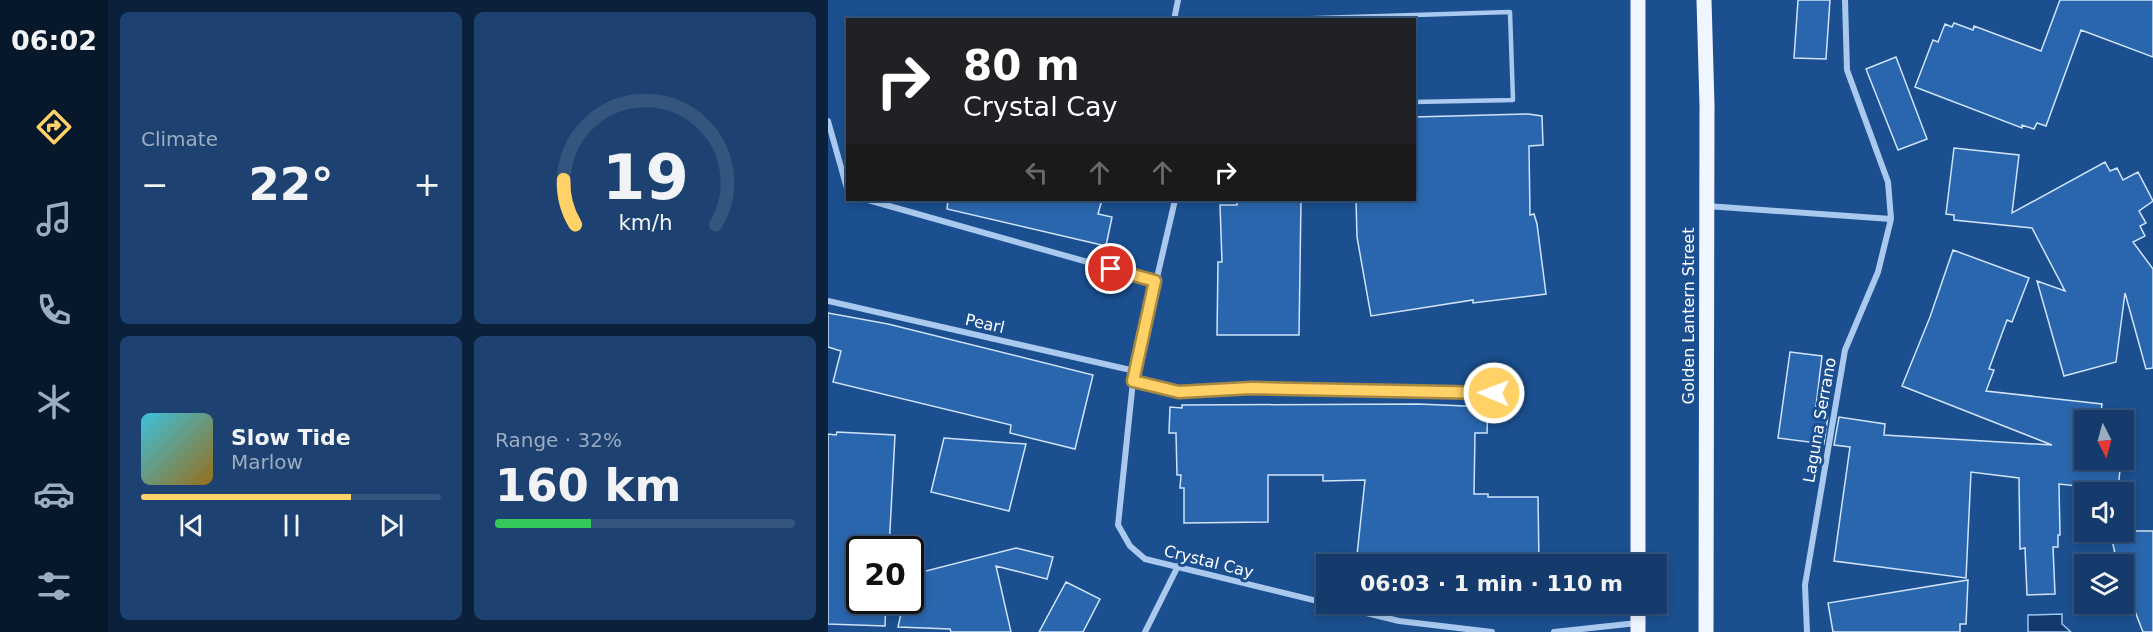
<!DOCTYPE html>
<html lang="en">
<head>
<meta charset="utf-8">
<style>
  body { margin:0; font-family:"DejaVu Sans",sans-serif; background:#1d4271; color:#f1f3f6; height:100vh; display:flex; flex-direction:column; font-size:22px; white-space:nowrap }
  * { box-sizing:border-box; margin:0 }
  p { font-size:20px; color:#9dadc1 }
  .icon { flex:none; width:33px; height:33px; fill:none; stroke:currentColor; stroke-width:2; stroke-linecap:round; stroke-linejoin:round }
  .map { position:relative; flex:1; overflow:hidden }
  .side { display:flex; flex-direction:column; gap:12px; padding:12px; background:#0b203b; width:720px }
  .side>* { flex:none }
  .guide { position:absolute; left:18px; top:18px; width:570px; height:183px; border-radius:0px; box-shadow:0 3px 9px #0003,0 0 0 2px #33557e; background:#202124; color:#fff; overflow:hidden }
  .needle { width:39px; rotate:174deg }
  .fabs { position:absolute; left:1246px; top:410px; display:grid; gap:12px }
  .fabs a { display:grid; place-items:center; width:60px; height:60px; border-radius:0px; background:#143b6b; box-shadow:0 3px 9px #0003,0 0 0 2px #33557e; font-size:30px }
  .speed { position:absolute; left:18px; top:536px; display:flex; gap:12px; font-size:30px; font-weight:700; text-align:center }
  .speed>* { display:grid; place-content:center; width:78px; height:78px; border-radius:50%; background:#143b6b; box-shadow:0 3px 9px #0003,0 0 0 2px #33557e; line-height:1 }
  .speed .limit { border:3px solid #111; border-radius:9px; background:#fff; color:#111 }
  .pin { position:absolute; display:grid; place-items:center; width:51px; height:51px; color:#fff; margin:-26px; border:3px solid #fff; border-radius:50%; box-shadow:0 2px 6px #0007 }
  .me { position:absolute; width:66px; margin:-33px; rotate:271deg; stroke-linejoin:round; filter:drop-shadow(0 0 4px #0008) }
  .turn { display:flex; align-items:center; gap:21px; height:126px; padding:0 18px; font-size:27px }
  .turn .icon { width:78px; height:78px; stroke-width:2.5 }
  .turn b { display:block; font-size:42px; line-height:51px }
  .lanes { display:flex; align-items:center; height:57px; padding:0 18px; background:#0003; justify-content:center; gap:30px; direction:ltr }
  .lanes .off { opacity:.35 }
  .big { font-size:45px; font-weight:800; line-height:1.1 }
  .side .card { flex:1; display:flex; flex-direction:column; justify-content:center; gap:9px; min-width:0; padding:0 21px; border-radius:9px; background:#1d4271 }
  .side .dial { align-items:center; gap:0 }
  .dial svg { height:156px; overflow:visible; fill:none; stroke:#33557e; stroke-width:7; stroke-linecap:round; text-anchor:middle }
  .dial text { fill:#f1f3f6; stroke:none }
  .song { display:flex; align-items:center; gap:18px }
  .cover { width:72px; height:72px; border-radius:9px; background:linear-gradient(135deg,hsl(190 70% 55%),hsl(40 70% 35%)) }
  .played { height:6px; border-radius:3px; background:linear-gradient(90deg,#ffd166 70%,#33557e 70%) }
  .keys { display:flex; justify-content:space-around; direction:ltr }
  .heat { display:flex; justify-content:space-between; align-items:center; font-size:33px; direction:ltr }
  .charge { height:9px; border-radius:4px; background:linear-gradient(90deg,#34c759 32%,#33557e 0) }
  .side .tiles { flex:1; display:grid; gap:12px; grid-template-columns:repeat(2,1fr) }
  .trip { position:absolute; left:488px; top:554px; width:351px; height:60px; border-radius:0px; background:#143b6b; box-shadow:0 3px 9px #0003,0 0 0 2px #33557e; font-weight:800; line-height:60px; text-align:center }
  main { display:flex; flex:1; min-height:0 }
  .menu { display:flex; flex-direction:column; width:108px; justify-content:space-around; align-items:center; background:#08182b; color:#9dadc1 }
  .menu .icon { width:42px; height:42px }
  .menu .current { color:#ffd166 }
  .menu b { font-size:27px; color:#f1f3f6 }
  .map>svg:first-child { display:block }
  .water { fill:#123a6d; stroke:#9cc4f0; stroke-width:1.5 }
  .building { fill:#2a66ad; stroke:#cfe3fa; stroke-width:1.5 }
  .lines { fill:none; stroke-linecap:round; stroke-linejoin:round }
  .service { stroke:#a9c9ee; stroke-width:4.5 }
  .minor { stroke:#a9c9ee; stroke-width:6 }
  .primary { stroke:#f0f6ff; stroke-width:15 }
  .route-casing { stroke:#a68842; stroke-width:15 }
  .route { stroke:#ffd166; stroke-width:10 }
  .labels { text-anchor:middle; stroke-width:6; stroke-linejoin:round; paint-order:stroke }
  .street-label { font-size:16px; fill:#fff; stroke:#1b4f8f }
</style>
</head>
<body>
<main>
<nav class="menu">
<b>06:02</b>
<svg class="icon current" aria-label="directions" viewBox="0 0 24 24"><path d="M12 3l9 9-9 9-9-9zM9 14v-3h6M13 9l2 2-2 2"/></svg>
<svg class="icon" aria-label="music" viewBox="0 0 24 24"><path d="M9 18V5l10-2v13"/><circle cx="6" cy="18" r="3"/><circle cx="16" cy="16" r="3"/></svg>
<svg class="icon" aria-label="phone" viewBox="0 0 24 24"><path d="M5 4h4l2 5-3 2q2 4 5 5l2-3 5 2v4C11 20 4 13 5 4z"/></svg>
<svg class="icon" aria-label="climate" viewBox="0 0 24 24"><path d="M12 3v18M4 7l16 10M4 17L20 7"/></svg>
<svg class="icon" aria-label="car" viewBox="0 0 24 24"><path d="M5 17H2v-5l4-1 3-4h7l3 4 3 1v5h-3M9 17h6M6 11h13"/><circle cx="7" cy="17" r="2"/><circle cx="17" cy="17" r="2"/></svg>
<svg class="icon" aria-label="filters" viewBox="0 0 24 24"><path d="M4 7h16M4 17h16"/><circle cx="9" cy="7" r="2"/><circle cx="15" cy="17" r="2"/></svg>
</nav>
<section class="side">
<div class="tiles">
<div class="card"><p>Climate</p>
<div class="heat"><a>−</a><b class="big">22°</b><a>+</a></div>
</div>
<div class="card dial"><svg viewBox="0 0 100 80">
<path d="M14 69A42 42 0 1 1 86 69"/>
<path d="M14 69A42 42 0 0 1 8 46" stroke="#ffd166"/>
<text x="50" y="56" font-size="32" font-weight="700">19</text>
<text x="50" y="72" font-size="11">km/h</text>
</svg></div>
<div class="card">
<div class="song"><i class="cover"></i><div><b>Slow Tide</b><p>Marlow</p></div></div>
<div class="played"></div>
<div class="keys"><svg class="icon" aria-label="previous" viewBox="0 0 24 24"><path d="M18 5L8 12l10 7zM5 5v14"/></svg><svg class="icon" aria-label="pause" viewBox="0 0 24 24"><path d="M8 5v14M16 5v14"/></svg><svg class="icon" aria-label="next" viewBox="0 0 24 24"><path d="M6 5l10 7-10 7zM19 5v14"/></svg></div>
</div>
<div class="card"><p>Range · 32%</p><b class="big">160 km</b><div class="charge"></div></div>
</div>
</section>
<div class="map">
<svg width="1325" height="632" viewBox="0 0 1325 632">
  <rect width="100%" height="100%" fill="#1b4f8f"/>
  <path class="water" d="M 1234,614 L 1234,624 L 1243,632 L 1200,632 L 1200,615 Z"/>
  <path class="building" d="M 970,0 L 1002,0 L 998,59 L 966,58 Z
    M 1232,0 L 1325,0 L 1325,57 L 1253,30 L 1218,126 L 1209,123 L 1206,129 L 1194,125 L 1194,128 L 1087,87 L 1105,40 L 1110,42 L 1117,24 L 1124,27 L 1126,23 L 1145,30 L 1146,26 L 1213,51 Z
    M 1068,57 L 1099,139 L 1070,150 L 1038,69 Z
    M 700,114 L 714,116 L 715,145 L 701,146 L 702,215 L 706,214 L 709,224 L 718,294 L 645,303 L 645,300 L 543,316 L 529,237 L 528,200 L 586,200 L 586,117 Z
    M 1126,148 L 1191,155 L 1184,213 L 1277,162 L 1282,171 L 1289,168 L 1295,180 L 1310,172 L 1325,201 L 1311,211 L 1318,223 L 1312,226 L 1317,236 L 1305,242 L 1325,269 L 1325,368 L 1318,369 L 1297,293 L 1288,362 L 1236,376 L 1209,281 L 1237,291 L 1204,228 L 1126,220 L 1126,215 L 1118,214 Z
    M 120,200 L 274,200 L 270,214 L 284,217 L 278,246 L 119,209 Z
    M 409,200 L 473,200 L 471,335 L 389,335 L 390,262 L 394,262 L 392,205 L 409,205 Z
    M 1125,250 L 1201,278 L 1184,322 L 1179,320 L 1161,369 L 1166,370 L 1158,391 L 1274,404 L 1273,414 L 1280,415 L 1280,420 L 1257,420 L 1257,459 L 1293,459 L 1290,490 L 1231,484 L 1232,535 L 1230,535 L 1230,547 L 1225,547 L 1227,594 L 1199,595 L 1197,548 L 1192,549 L 1191,478 L 1143,472 L 1138,578 L 1006,561 L 1022,447 L 1006,445 L 1011,417 L 1057,424 L 1056,435 L 1224,445 L 1074,386 L 1102,317 Z
    M 0,313 L 60,324 L 265,375 L 247,449 L 182,433 L 183,425 L 5,382 L 13,351 L 0,347 Z
    M 962,352 L 994,356 L 987,414 L 1000,416 L 996,444 L 950,438 Z
    M 590,404 L 660,407 L 659,433 L 647,433 L 646,494 L 660,494 L 660,497 L 710,497 L 711,564 L 616,564 L 529,555 L 537,480 L 495,481 L 495,475 L 440,475 L 440,522 L 356,523 L 356,488 L 352,488 L 353,475 L 349,475 L 348,433 L 341,433 L 342,407 L 354,408 L 354,405 Z
    M 9,432 L 67,435 L 61,549 L 32,549 L 32,600 L 58,600 L 57,626 L 0,624 L 0,434 L 8,435 Z
    M 116,438 L 198,444 L 181,511 L 103,492 Z
    M 1282,531 L 1325,531 L 1325,632 L 1315,632 L 1296,583 L 1296,564 L 1292,564 L 1291,558 L 1288,558 Z
    M 188,548 L 225,557 L 219,579 L 168,566 L 183,632 L 123,632 L 122,629 L 70,627 L 76,600 L 82,600 L 82,575 Z
    M 1140,580 L 1138,624 L 1132,624 L 1132,632 L 1005,632 L 1000,603 Z
    M 238,582 L 272,599 L 255,632 L 211,632 Z"/>
  <g class="lines">
    <path class="service" d="M 426,20 L 682,12 L 685,100 L 586,102
      M 305,381 L 351,392 L 424,388 L 689,393"/>
    <path class="minor" d="M 346,20 L 350,0
      M 0,121 L 20,192
      M 40,200 L 327,281
      M 347,200 L 305,381 L 290,525 L 302,546 L 317,559 L 571,621 L 664,632
      M 879,206 L 1063,219
      M 0,301 L 307,371
      M 317,632 L 350,566
      M 726,632 L 809,623
      M 979,632 L 977,585 L 1017,350 L 1050,272 L 1063,219 L 1060,182 L 1019,70 L 1017,0"/>
    <path class="primary" d="M 876,0 L 879,105 L 878,632
      M 810,564 L 810,0
      M 810,632 L 810,603"/>
  </g>
  <g class="lines">
    <defs>
      <path id="route" d="M 283,269 L 327,281 L 305,381 L 351,392 L 423,388 L 666,393"/>
    </defs>
    <use href="#route" class="route-casing"/>
    <use href="#route" class="route"/>
  </g>
  <g class="labels">
    <g class="street-label">
      <text transform="translate(860 316) rotate(-90)" y="6">Golden Lantern Street</text>
      <text transform="translate(157 323) rotate(13)" y="6">Pearl</text>
      <text transform="translate(991 420) rotate(-80)" y="6">Laguna Serrano</text>
      <text transform="translate(381 561) rotate(14)" y="6">Crystal Cay</text>
    </g>
  </g>
</svg>
<div class="fabs">
<a><svg class="needle" viewBox="-14 -14 28 28"><path d="M0-13l5 13h-10z" fill="#e53935"/><path d="M0 13l5-13h-10z" fill="#9dadc1"/></svg></a>
<a><svg class="icon" aria-label="sound" viewBox="0 0 24 24"><path d="M4 9h4l5-4v14l-5-4H4zM17 9q2 3 0 6"/></svg></a>
<a><svg class="icon" aria-label="layers" viewBox="0 0 24 24"><path d="M12 4l9 5-9 5-9-5zM3 14l9 5 9-5"/></svg></a>
</div>
<div class="speed"><div class="limit">20</div></div>
<div class="pin" style="left:283px;top:269px;background:#d93025"><svg class="icon" aria-label="arrive" viewBox="0 0 24 24"><path d="M6 21V4h12l-3 4 3 4H6"/></svg></div>
<svg class="me" style="left:666px;top:393px" viewBox="-20 -20 40 40"><circle r="17" fill="#ffd166" stroke="#fff" stroke-width="3"/><path d="M0-11L8 9 0 5-8 9z" fill="#fff"/></svg>
<div class="trip">06:03 · 1 min · 110 m</div>
<div class="guide">
<div class="turn"><svg class="icon" aria-label="right" viewBox="0 0 24 24"><path d="M7 20v-9h11M14 6l5 5-5 5"/></svg><div><b>80 m</b>Crystal Cay</div></div>
<div class="lanes"><svg class="icon off" aria-label="left" viewBox="0 0 24 24"><path d="M17 20v-9H6M10 6l-5 5 5 5"/></svg><svg class="icon off" aria-label="ahead" viewBox="0 0 24 24"><path d="M12 20V5M6 11l6-6 6 6"/></svg><svg class="icon off" aria-label="ahead" viewBox="0 0 24 24"><path d="M12 20V5M6 11l6-6 6 6"/></svg><svg class="icon" aria-label="right" viewBox="0 0 24 24"><path d="M7 20v-9h11M14 6l5 5-5 5"/></svg></div>
</div>
</div>
</main>
</body>
</html>
